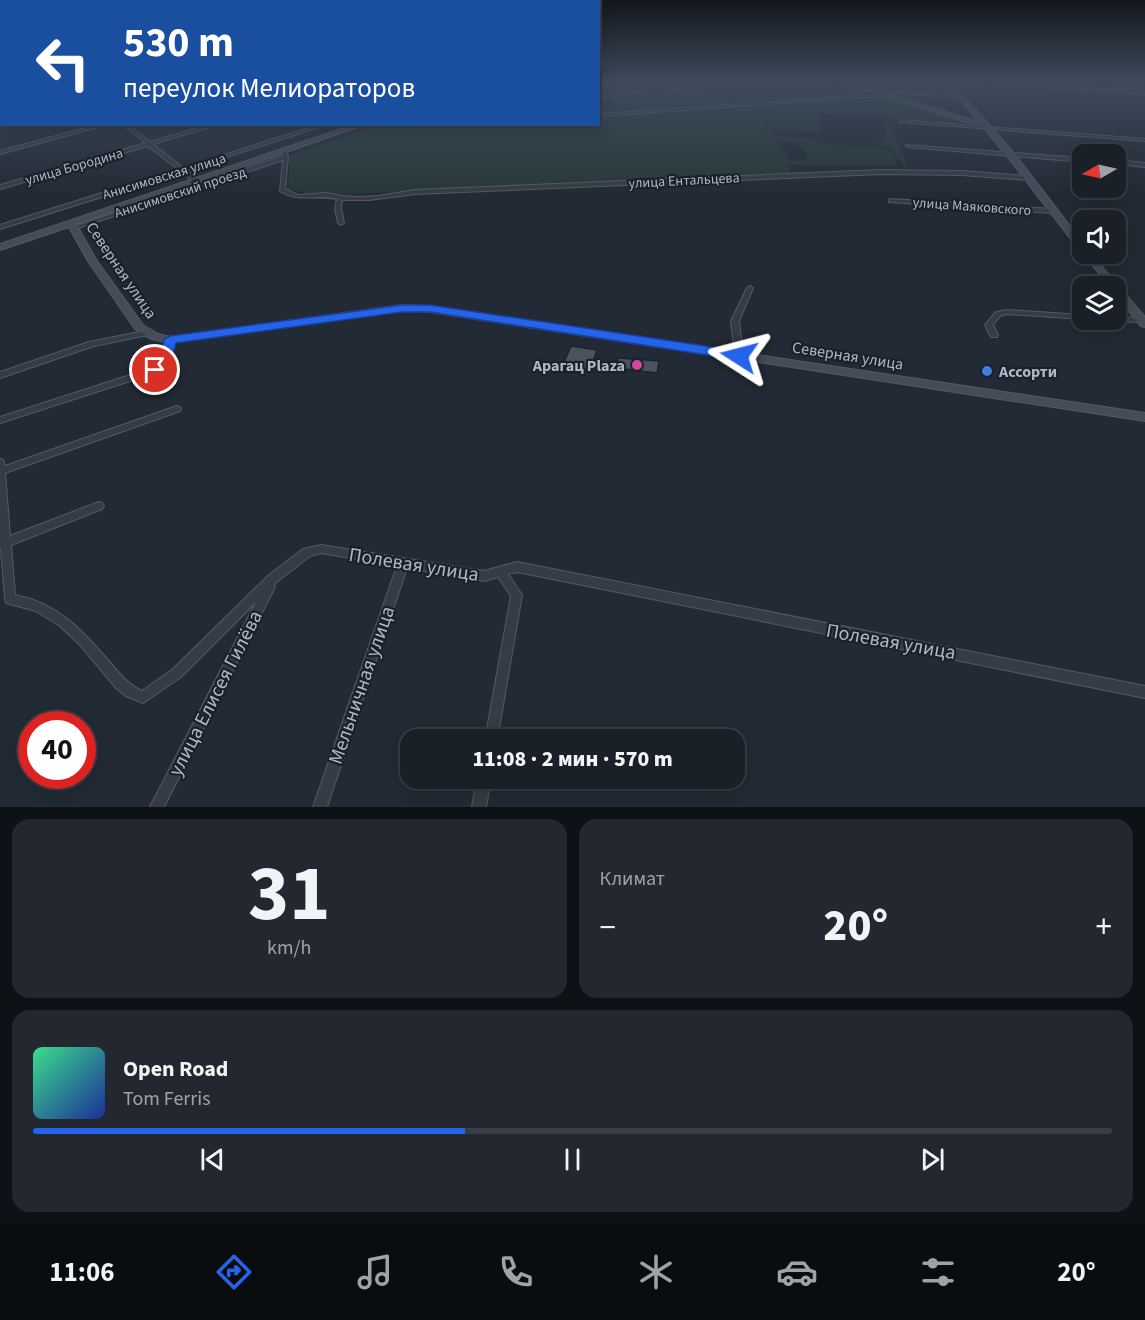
<!DOCTYPE html>
<html lang="ru">
<head>
<meta charset="utf-8">
<style>
  body { margin:0; font-family:"Source Sans 3",sans-serif; background:#232830; color:#f1f3f6; height:100vh; display:flex; flex-direction:column; font-size:22px; white-space:nowrap }
  * { box-sizing:border-box; margin:0 }
  p { font-size:20px; color:#9fa3a8 }
  .icon { flex:none; width:33px; height:33px; fill:none; stroke:currentColor; stroke-width:2; stroke-linecap:round; stroke-linejoin:round }
  .map { position:relative; height:807px; overflow:hidden }
  .panel { display:flex; flex-direction:column; gap:12px; padding:12px; background:#0e1216; flex:1 }
  .panel>* { flex:none }
  .top-card { position:absolute; left:0px; top:0px; width:600px; height:126px; box-shadow:0 3px 15px #0003,0 0 0 2px #383e45; background:#1a4fa0; color:#fff; overflow:hidden }
  .needle { width:39px; rotate:261deg }
  .tools { position:absolute; left:1072px; top:144px; display:grid; gap:12px }
  .tools a { display:grid; place-items:center; width:54px; height:54px; border-radius:12px; background:#1a2028; box-shadow:0 3px 15px #0003,0 0 0 2px #383e45; font-size:30px }
  .speed { position:absolute; left:18px; top:711px; display:flex; gap:12px; font-size:30px; font-weight:700; text-align:center }
  .speed>* { display:grid; place-content:center; width:78px; height:78px; border-radius:50%; background:#1a2028; box-shadow:0 3px 15px #0003,0 0 0 2px #383e45; line-height:1 }
  .speed .limit { border:9px solid #d22; background:#fff; color:#111 }
  .pin { position:absolute; display:grid; place-items:center; width:51px; height:51px; color:#fff; margin:-26px; border:3px solid #fff; border-radius:50%; box-shadow:0 2px 6px #0007 }
  .me { position:absolute; width:66px; margin:-33px; rotate:279deg; stroke-linejoin:round; filter:drop-shadow(0 0 4px #0008) }
  .turn { display:flex; align-items:center; gap:21px; height:126px; padding:0 24px; font-size:27px }
  .turn .icon { width:78px; height:78px; stroke-width:2.5 }
  .turn b { display:block; font-size:42px; line-height:51px }
  .big { font-size:45px; font-weight:800; line-height:1.1 }
  .panel .card { flex:1; display:flex; flex-direction:column; justify-content:center; gap:9px; min-width:0; padding:0 21px; border-radius:18px; background:#232830 }
  .panel .dial { align-items:center; gap:0 }
  .dial b { font-size:78px; line-height:1 }
  .song { display:flex; align-items:center; gap:18px }
  .cover { width:72px; height:72px; border-radius:9px; background:linear-gradient(135deg,hsl(150 70% 55%),hsl(230 70% 35%)) }
  .played { height:6px; border-radius:3px; background:linear-gradient(90deg,#2563eb 40%,#383e45 40%) }
  .keys { display:flex; justify-content:space-around; direction:ltr }
  .heat { display:flex; justify-content:space-between; align-items:center; font-size:33px; direction:ltr }
  .panel .tiles { flex:1; display:grid; gap:12px; grid-template-columns:1fr 1fr }
  .card:last-child { grid-column:span 2 }
  .trip { position:absolute; left:400px; top:729px; width:345px; height:60px; border-radius:18px; background:#1a2028; box-shadow:0 3px 15px #0003,0 0 0 2px #383e45; font-weight:800; line-height:60px; text-align:center }
  .tabs { display:flex; height:96px; justify-content:space-around; align-items:center; background:#0a0d10; color:#9fa3a8 }
  .tabs .icon { width:42px; height:42px }
  .tabs .active { color:#2563eb }
  .tabs b { font-size:27px; color:#f1f3f6 }
  .map>svg:first-child { display:block }
  .green { fill:#273838; fill-rule:evenodd }
  .building { fill:#4a5460; stroke:#1d232c; stroke-width:1.5 }
  .lines { fill:none; stroke-linecap:round; stroke-linejoin:round }
  .street-casing { stroke:#535a63; stroke-width:2 }
  .secondary-casing { stroke:#535a63; stroke-width:2 }
  .street { fill:#353c45; fill-rule:evenodd }
  .secondary { fill:#444c58; fill-rule:evenodd }
  .route { fill:#2563eb; stroke:#184099; stroke-width:1.5 }
  .hotel-dot { fill:#d1479c; stroke:#1b212a; stroke-width:2 }
  .shop-dot { fill:#3f7fe0; stroke:#1b212a; stroke-width:2 }
  .labels { text-anchor:middle; stroke-width:4.5; stroke-linejoin:round; paint-order:stroke }
  .far-street-label { font-size:14px; fill:#b0b7c2; stroke:#1b212a }
  .street-label { font-size:16px; fill:#b0b7c2; stroke:#1b212a }
  .poi-label { font-size:16px; font-weight:bold; fill:#b0b7c2; stroke:#1b212a; text-anchor:end }
  .near-street-label { font-size:20px; fill:#b0b7c2; stroke:#1b212a }
</style>
</head>
<body>
<div class="map">
<svg width="1145" height="807" viewBox="0 0 1145 807">
  <rect width="100%" height="100%" fill="#222a35"/>
  <path class="green" d="M 599,82 L 831,82 L 947,115 L 967,125 L 938,123 L 933,120 L 904,120 L 820,113 L 819,133 L 768,128 L 755,104 L 753,105 L 767,129 L 773,129 L 775,135 L 818,139 L 816,143 L 883,148 L 896,154 L 892,147 L 864,142 L 884,144 L 882,139 L 887,135 L 883,122 L 889,122 L 908,166 L 903,166 L 899,158 L 894,163 L 896,166 L 789,165 L 787,162 L 792,173 L 355,194 L 314,195 L 288,189 L 290,155 L 378,125 L 598,124 ZM 779,142 C 795,141 801,143 808,158 L 801,161 L 790,161 Z"/>
  <path class="building" d="M 571,346 L 597,350 L 589,372 L 562,367 Z
    M 618,358 L 659,361 L 657,373 L 616,368 Z"/>
  <g class="lines">
    <defs>
      <path id="street" d="M 765,82 L 787,82 L 598,97 L 598,95 Z
        M 1125,82 L 1130,82 L 1139,91 L 1139,93 L 1137,93 Z
        M 879,91 L 958,95 L 960,96 L 958,97 L 878,93 Z
        M 885,94 L 884,96 L 598,116 L 598,114 Z
        M 0,97 L 2,97 L 2,100 L 0,100 Z
        M 899,120 L 1145,139 L 1145,141 L 901,122 L 899,122 Z
        M 0,122 L 2,122 L 3,124 L 0,125 Z
        M 100,124 L 109,124 L 0,154 L 0,151 Z
        M 122,124 L 127,124 L 150,142 L 211,124 L 220,124 L 153,144 L 183,168 L 321,124 L 329,124 L 186,170 L 198,180 L 198,182 L 194,182 L 181,172 L 0,229 L 0,225 L 178,169 L 148,146 L 0,189 L 0,185 L 146,143 Z
        M 906,145 L 1083,158 L 1083,162 L 908,147 L 906,146 Z
        M 282,150 L 286,150 L 288,157 L 285,189 L 298,195 L 327,193 L 341,196 L 359,197 L 378,196 L 415,190 L 881,170 L 962,171 L 1028,176 L 1031,178 L 1028,180 L 962,175 L 881,174 L 415,194 L 369,200 L 342,200 L 341,208 L 344,223 L 341,225 L 338,223 L 335,208 L 337,199 C 317,194 298,203 280,191 L 283,160 L 75,229 L 70,228 L 283,156 Z
        M 1116,160 L 1145,163 L 1145,167 L 1116,164 Z
        M 891,199 L 1052,209 L 1055,211 L 1052,213 L 889,202 L 889,200 Z
        M 750,286 L 753,288 L 739,321 L 743,355 L 739,357 L 735,355 L 731,321 L 747,288 Z
        M 1007,310 L 1083,315 L 1083,319 L 1007,314 L 1000,316 L 993,325 L 998,335 L 997,337 L 991,337 L 985,325 L 996,312 Z
        M 1116,317 L 1141,318 L 1145,320 L 1141,322 L 1113,321 L 1113,320 L 1116,320 Z
        M 145,331 L 148,331 L 149,333 L 148,335 L 94,346 L 0,378 L 0,372 L 89,342 Z
        M 167,338 L 173,338 L 174,340 L 170,362 L 158,372 L 0,423 L 0,417 L 152,368 L 162,361 Z
        M 177,406 L 180,407 L 181,409 L 180,411 L 5,473 L 10,536 L 96,503 L 99,502 L 102,503 L 104,506 L 102,509 L 11,545 L 15,595 C 57,603 81,629 108,660 C 118,672 127,684 142,691 L 173,669 L 269,575 L 303,549 L 321,545 L 484,571 L 517,562 L 1145,686 L 1145,698 L 517,572 L 508,574 L 522,595 L 497,740 L 485,740 L 511,596 L 498,577 L 484,581 L 407,568 L 327,807 L 313,807 L 397,566 L 321,553 L 310,556 L 274,584 L 275,586 L 274,589 L 164,807 L 150,807 L 256,602 L 181,677 L 143,703 L 126,696 L 117,689 L 81,646 L 60,626 L 36,611 L 6,603 L 5,599 L 1,549 L 0,549 L 0,459 L 3,460 L 5,466 Z
        M 477,778 L 491,778 L 486,807 L 472,807 Z"/>
      <path id="secondary" d="M 840,82 L 850,82 L 979,122 L 945,82 L 951,82 L 1013,152 L 1083,243 L 1083,252 L 1080,251 L 1007,156 L 984,128 Z
        M 963,82 L 1000,82 L 1145,91 L 1145,95 Z
        M 356,124 L 367,124 L 76,224 L 97,261 L 143,325 L 158,334 L 170,337 L 402,305 L 430,306 L 1145,413 L 1145,421 L 430,312 L 402,311 L 170,343 L 151,339 L 135,329 L 88,261 L 69,227 L 0,250 L 0,244 Z
        M 1083,253 L 1091,254 L 1145,317 L 1145,327 L 1141,326 L 1116,295 L 1116,286 L 1109,286 Z"/>
    </defs>
    <use href="#street" class="street-casing"/>
    <use href="#secondary" class="secondary-casing"/>
    <use href="#street" class="street"/>
    <use href="#secondary" class="secondary"/>
  </g>
  <linearGradient id="sky" x2="0" y2="1"><stop stop-color="#13171d"/><stop offset="0.42" stop-color="#3e4a5c"/><stop offset="1" stop-color="#3e4a5c" stop-opacity="0"/></linearGradient>
  <rect width="1145" height="195" fill="url(#sky)"/>
  <path class="route" d="M 402,305 L 430,305 L 739,351 L 745,356 L 739,360 L 430,312 L 402,312 L 176,343 L 170,365 L 155,375 L 148,370 L 160,360 L 164,340 L 170,336 Z"/>
  <circle class="hotel-dot" cx="637" cy="365" r="6"/>
  <circle class="shop-dot" cx="987" cy="371" r="6"/>
  <g class="labels">
    <g class="far-street-label">
      <text transform="translate(74 166) rotate(-16)" y="5">улица Бородина</text>
      <text transform="translate(164 176) rotate(-17)" y="5">Анисимовская улица</text>
      <text transform="translate(684 180) rotate(-3)" y="5">улица Ентальцева</text>
      <text transform="translate(180 192) rotate(-18)" y="5">Анисимовский проезд</text>
      <text transform="translate(972 206) rotate(4)" y="5">улица Маяковского</text>
    </g>
    <g class="street-label">
      <text transform="translate(122 270) rotate(56)" y="6">Северная улица</text>
      <text transform="translate(848 355) rotate(9)" y="6">Северная улица</text>
    </g>
    <g class="poi-label">
      <text x="625" y="371">Арагац Plaza</text>
      <text x="999" y="377" text-anchor="start">Ассорти</text>
    </g>
    <g class="near-street-label">
      <text transform="translate(414 564) rotate(9)" y="7">Полевая улица</text>
      <text transform="translate(891 641) rotate(10)" y="7">Полевая улица</text>
      <text transform="translate(361 685) rotate(-71)" y="7">Мельничная улица</text>
      <text transform="translate(215 693) rotate(-63)" y="7">улица Елисея Гилёва</text>
    </g>
  </g>
</svg>
<div class="tools">
<a><svg class="needle" viewBox="-14 -14 28 28"><path d="M0-13l5 13h-10z" fill="#e53935"/><path d="M0 13l5-13h-10z" fill="#9fa3a8"/></svg></a>
<a><svg class="icon" aria-label="sound" viewBox="0 0 24 24"><path d="M4 9h4l5-4v14l-5-4H4zM17 9q2 3 0 6"/></svg></a>
<a><svg class="icon" aria-label="layers" viewBox="0 0 24 24"><path d="M12 4l9 5-9 5-9-5zM3 14l9 5 9-5"/></svg></a>
</div>
<div class="speed"><div class="limit">40</div></div>
<div class="pin" style="left:155px;top:370px;background:#d93025"><svg class="icon" aria-label="arrive" viewBox="0 0 24 24"><path d="M6 21V4h12l-3 4 3 4H6"/></svg></div>
<svg class="me" style="left:739px;top:356px" viewBox="-20 -20 40 40"><path d="M0-17L14 15 0 8-14 15z" fill="#2563eb" stroke="#fff" stroke-width="4"/></svg>
<div class="trip">11:08 · 2 мин · 570 m</div>
<div class="top-card">
<div class="turn"><svg class="icon" aria-label="left" viewBox="0 0 24 24"><path d="M17 20v-9H6M10 6l-5 5 5 5"/></svg><div><b>530 m</b>переулок Мелиораторов</div></div>
</div>
</div>
<section class="panel">
<div class="tiles">
<div class="card dial"><b>31</b><p>km/h</p></div>
<div class="card"><p>Климат</p>
<div class="heat"><a>−</a><b class="big">20°</b><a>+</a></div>
</div>
<div class="card">
<div class="song"><i class="cover"></i><div><b>Open Road</b><p>Tom Ferris</p></div></div>
<div class="played"></div>
<div class="keys"><svg class="icon" aria-label="previous" viewBox="0 0 24 24"><path d="M18 5L8 12l10 7zM5 5v14"/></svg><svg class="icon" aria-label="pause" viewBox="0 0 24 24"><path d="M8 5v14M16 5v14"/></svg><svg class="icon" aria-label="next" viewBox="0 0 24 24"><path d="M6 5l10 7-10 7zM19 5v14"/></svg></div>
</div>
</div>
</section>
<nav class="tabs">
<b>11:06</b>
<svg class="icon active" aria-label="directions" viewBox="0 0 24 24"><path d="M12 3l9 9-9 9-9-9zM9 14v-3h6M13 9l2 2-2 2"/></svg>
<svg class="icon" aria-label="music" viewBox="0 0 24 24"><path d="M9 18V5l10-2v13"/><circle cx="6" cy="18" r="3"/><circle cx="16" cy="16" r="3"/></svg>
<svg class="icon" aria-label="phone" viewBox="0 0 24 24"><path d="M5 4h4l2 5-3 2q2 4 5 5l2-3 5 2v4C11 20 4 13 5 4z"/></svg>
<svg class="icon" aria-label="climate" viewBox="0 0 24 24"><path d="M12 3v18M4 7l16 10M4 17L20 7"/></svg>
<svg class="icon" aria-label="car" viewBox="0 0 24 24"><path d="M5 17H2v-5l4-1 3-4h7l3 4 3 1v5h-3M9 17h6M6 11h13"/><circle cx="7" cy="17" r="2"/><circle cx="17" cy="17" r="2"/></svg>
<svg class="icon" aria-label="filters" viewBox="0 0 24 24"><path d="M4 7h16M4 17h16"/><circle cx="9" cy="7" r="2"/><circle cx="15" cy="17" r="2"/></svg>
<b>20°</b>
</nav>
</body>
</html>
